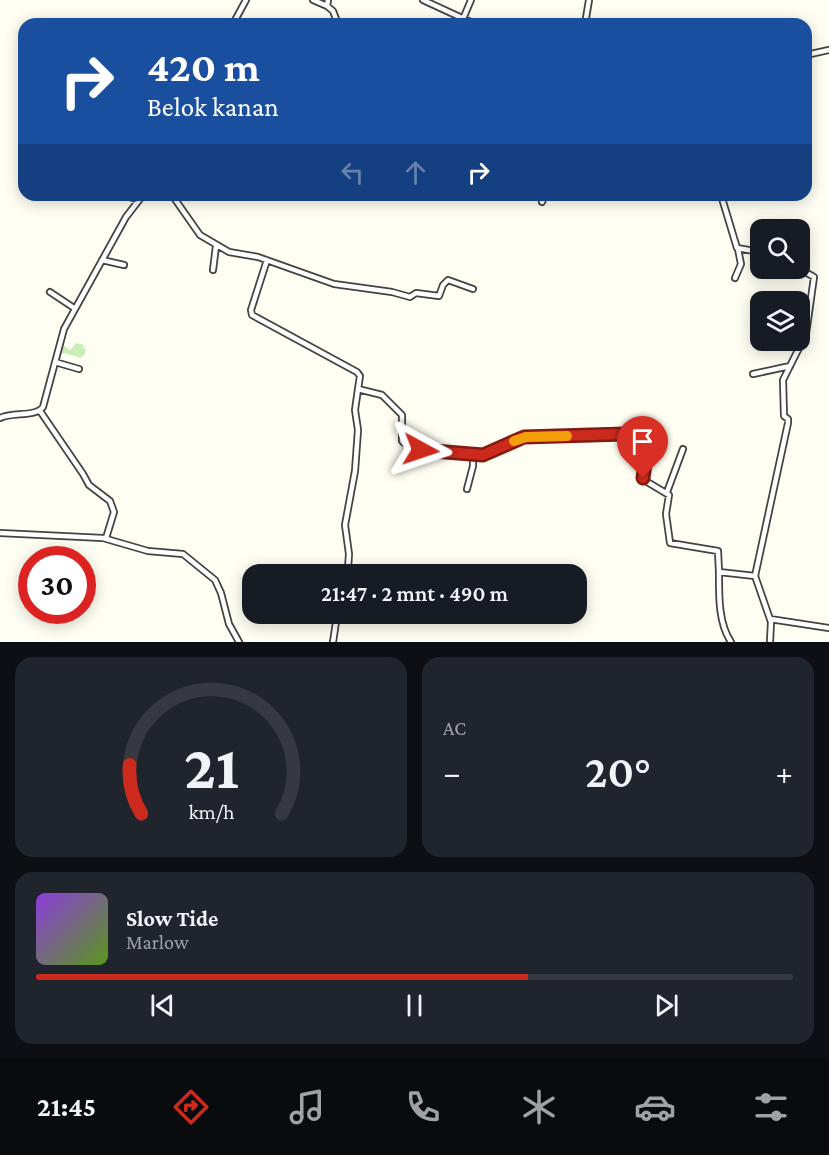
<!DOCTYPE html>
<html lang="id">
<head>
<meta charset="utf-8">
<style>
  body { margin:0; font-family:"Crimson Pro",serif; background:#20242c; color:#f1f3f6; height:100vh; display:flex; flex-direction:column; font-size:22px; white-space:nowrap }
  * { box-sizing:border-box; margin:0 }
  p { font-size:20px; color:#9ea1a6 }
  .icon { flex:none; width:33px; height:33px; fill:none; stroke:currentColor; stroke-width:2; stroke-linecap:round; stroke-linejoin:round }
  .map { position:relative; height:642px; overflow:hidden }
  .drawer { display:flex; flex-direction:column; gap:15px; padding:15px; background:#0d0f14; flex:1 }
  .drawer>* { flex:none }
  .top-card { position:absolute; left:18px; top:18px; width:794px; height:183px; border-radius:18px; box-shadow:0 3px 15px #0003; background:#1a4fa0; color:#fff; overflow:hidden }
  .fabs { position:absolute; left:750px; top:219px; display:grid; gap:12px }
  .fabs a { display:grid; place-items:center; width:60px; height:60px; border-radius:12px; background:#171b24; box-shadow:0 3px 15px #0003; font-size:30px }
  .speed { position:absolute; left:18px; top:546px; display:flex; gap:12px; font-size:30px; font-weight:700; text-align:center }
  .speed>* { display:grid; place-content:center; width:78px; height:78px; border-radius:50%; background:#171b24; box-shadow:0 3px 15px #0003; line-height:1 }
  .speed .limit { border:9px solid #d22; background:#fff; color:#111 }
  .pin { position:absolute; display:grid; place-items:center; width:51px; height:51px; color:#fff; margin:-62px -26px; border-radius:50% 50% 50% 0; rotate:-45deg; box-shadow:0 0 6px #0007 }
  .pin .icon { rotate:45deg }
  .me { position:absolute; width:66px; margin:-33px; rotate:95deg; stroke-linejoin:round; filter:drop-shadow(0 0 4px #0008) }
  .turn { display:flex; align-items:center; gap:21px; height:126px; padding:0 30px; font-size:27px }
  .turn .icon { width:78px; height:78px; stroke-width:2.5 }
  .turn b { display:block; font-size:42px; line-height:51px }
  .lanes { display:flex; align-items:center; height:57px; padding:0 30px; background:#0003; justify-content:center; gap:30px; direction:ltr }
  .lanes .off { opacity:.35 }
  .big { font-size:45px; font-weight:600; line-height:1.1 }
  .drawer .widget { flex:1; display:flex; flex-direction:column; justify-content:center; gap:9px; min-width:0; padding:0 21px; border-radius:18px; background:#20242c }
  .drawer .dial { align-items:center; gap:0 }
  .dial svg { height:156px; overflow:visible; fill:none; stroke:#363941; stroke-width:7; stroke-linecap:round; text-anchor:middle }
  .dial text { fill:#f1f3f6; stroke:none }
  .song { display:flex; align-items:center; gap:18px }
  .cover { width:72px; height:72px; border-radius:9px; background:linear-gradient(135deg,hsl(270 70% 55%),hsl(90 70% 35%)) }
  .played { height:6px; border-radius:3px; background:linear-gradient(90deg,#cb2a1c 65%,#363941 65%) }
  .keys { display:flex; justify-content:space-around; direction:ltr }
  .heat { display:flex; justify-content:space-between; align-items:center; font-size:33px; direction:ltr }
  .drawer .tiles { flex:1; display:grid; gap:15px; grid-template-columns:1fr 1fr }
  .widget:last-child { grid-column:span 2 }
  .trip { position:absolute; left:242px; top:564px; width:345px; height:60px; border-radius:18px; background:#171b24; box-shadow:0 3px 15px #0003; font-weight:600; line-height:60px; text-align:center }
  .tab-bar { display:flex; height:96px; justify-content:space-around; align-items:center; background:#090b0e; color:#9ea1a6 }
  .tab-bar .icon { width:42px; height:42px }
  .tab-bar .current { color:#cb2a1c }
  .tab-bar b { font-size:27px; color:#f1f3f6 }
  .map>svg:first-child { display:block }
  .green { fill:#cdedb8 }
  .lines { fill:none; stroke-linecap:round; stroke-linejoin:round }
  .minor-casing { stroke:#434343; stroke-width:8 }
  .minor { stroke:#fff; stroke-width:4.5 }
  .route-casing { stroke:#841b12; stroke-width:15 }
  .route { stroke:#cb2a1c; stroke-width:10 }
  .slow { stroke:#f59e0b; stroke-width:10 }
</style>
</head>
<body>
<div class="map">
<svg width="829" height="642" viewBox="0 0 829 642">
  <rect width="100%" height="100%" fill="#fffef2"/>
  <path class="green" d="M 76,343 L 84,345 L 83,348 L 86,349 L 84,356 L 82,356 L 81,358 L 64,353 L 60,355 L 59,360 L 56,360 L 59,346 L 63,345 L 70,350 Z"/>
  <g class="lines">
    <defs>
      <path id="minor" d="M 313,0 L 327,6
        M 328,0 L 327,6 L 333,11 L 338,24
        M 423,0 L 475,24
        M 463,19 L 471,0
        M 233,24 L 246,0
        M 585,24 L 589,0
        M 806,55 L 829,50
        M 123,195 L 139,200
        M 172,195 L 200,235 L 229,252 L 258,257 L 334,284 L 392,292 L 410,297 L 416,293 L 439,296 L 443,285 L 448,280 L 473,289
        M 721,195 L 737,248 L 760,252
        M 542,202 L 545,195
        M 102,260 L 124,265
        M 267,260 L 251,310 L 252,315 L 357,372 L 360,376 L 358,389 L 382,395 L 402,415 L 402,441 L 404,443 L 424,450 L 483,455 L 524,437 L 611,433 L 643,438 L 646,451 L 644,480 L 669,495 L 666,514 L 670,543 L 718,551 L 719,572 L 755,576 L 771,622 L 770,642
        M 213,270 L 216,246
        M 735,278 L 741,264 L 738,249
        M 50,292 L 74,308
        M 55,362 L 79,369
        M 753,374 L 790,366
        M 358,389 L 355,410 L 358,430 L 355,471 L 345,525 L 349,554 L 348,568 L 360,574
        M 40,411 L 83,474 L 89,485 L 110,501 L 114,512 L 106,538
        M 0,418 C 13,412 36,417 43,407 L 64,329 L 126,217 L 143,195
        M 467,489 L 473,466 L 473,454
        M 667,492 L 683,449
        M 0,533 L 103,538 L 148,551 L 183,554 L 215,580 L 221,593 L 229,624 L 239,642
        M 719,572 C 719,594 718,623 731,642
        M 336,574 L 340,568 L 348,568
        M 755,576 L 788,423 L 788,419 L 784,416 L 783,380 L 806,334 L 814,277 L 807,273 L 800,265
        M 770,619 L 829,628
        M 333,642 L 337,615 L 354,614"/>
    </defs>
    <use href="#minor" class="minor-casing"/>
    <use href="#minor" class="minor"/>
  </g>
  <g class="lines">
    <defs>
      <path id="route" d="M 421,450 L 483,455 L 524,437 L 625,434 C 630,435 641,434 644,439 C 649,445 644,470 643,478"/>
    </defs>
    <use href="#route" class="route-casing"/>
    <use href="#route" class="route"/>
    <path class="slow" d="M 514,441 L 526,437 L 567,436"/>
  </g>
</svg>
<div class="fabs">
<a><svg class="icon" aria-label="search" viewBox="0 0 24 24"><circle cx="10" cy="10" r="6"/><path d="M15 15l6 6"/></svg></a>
<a><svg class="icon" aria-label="layers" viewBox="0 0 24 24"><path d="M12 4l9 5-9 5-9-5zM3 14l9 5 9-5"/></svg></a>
</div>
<div class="speed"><div class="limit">30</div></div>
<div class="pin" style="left:643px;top:478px;background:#d93025"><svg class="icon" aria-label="arrive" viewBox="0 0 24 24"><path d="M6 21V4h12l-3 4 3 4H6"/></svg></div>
<svg class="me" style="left:421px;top:450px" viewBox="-20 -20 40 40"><path d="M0-17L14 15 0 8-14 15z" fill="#cb2a1c" stroke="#fff" stroke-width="4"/></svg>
<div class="trip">21:47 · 2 mnt · 490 m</div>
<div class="top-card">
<div class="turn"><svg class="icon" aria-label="right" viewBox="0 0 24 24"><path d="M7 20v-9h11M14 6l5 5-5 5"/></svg><div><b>420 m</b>Belok kanan</div></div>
<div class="lanes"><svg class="icon off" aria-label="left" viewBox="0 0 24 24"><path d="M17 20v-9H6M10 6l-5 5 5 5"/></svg><svg class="icon off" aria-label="ahead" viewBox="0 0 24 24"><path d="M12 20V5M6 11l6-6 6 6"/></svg><svg class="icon" aria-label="right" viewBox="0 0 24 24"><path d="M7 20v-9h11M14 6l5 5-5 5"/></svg></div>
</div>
</div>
<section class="drawer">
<div class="tiles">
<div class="widget dial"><svg viewBox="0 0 100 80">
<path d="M14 69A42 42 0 1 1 86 69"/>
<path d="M14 69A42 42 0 0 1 8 44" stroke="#cb2a1c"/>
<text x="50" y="56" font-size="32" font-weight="700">21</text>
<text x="50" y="72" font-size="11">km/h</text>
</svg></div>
<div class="widget"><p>AC</p>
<div class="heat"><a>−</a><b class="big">20°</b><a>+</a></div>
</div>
<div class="widget">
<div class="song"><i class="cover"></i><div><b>Slow Tide</b><p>Marlow</p></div></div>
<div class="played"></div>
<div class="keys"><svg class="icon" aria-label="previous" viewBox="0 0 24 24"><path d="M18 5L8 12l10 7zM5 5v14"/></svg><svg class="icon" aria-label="pause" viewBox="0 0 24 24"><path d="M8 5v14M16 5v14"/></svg><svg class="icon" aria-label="next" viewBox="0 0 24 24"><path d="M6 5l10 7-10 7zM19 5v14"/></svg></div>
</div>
</div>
</section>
<nav class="tab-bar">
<b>21:45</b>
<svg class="icon current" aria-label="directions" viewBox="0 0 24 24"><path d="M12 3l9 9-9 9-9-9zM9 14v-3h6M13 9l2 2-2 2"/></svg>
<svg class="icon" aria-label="music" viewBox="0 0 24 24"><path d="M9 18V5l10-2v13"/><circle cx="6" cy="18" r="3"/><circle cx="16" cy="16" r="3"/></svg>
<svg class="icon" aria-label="phone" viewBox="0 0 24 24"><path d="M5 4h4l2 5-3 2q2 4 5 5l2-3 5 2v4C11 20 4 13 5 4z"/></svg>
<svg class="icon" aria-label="climate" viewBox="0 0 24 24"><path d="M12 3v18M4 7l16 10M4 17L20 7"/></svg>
<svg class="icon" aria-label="car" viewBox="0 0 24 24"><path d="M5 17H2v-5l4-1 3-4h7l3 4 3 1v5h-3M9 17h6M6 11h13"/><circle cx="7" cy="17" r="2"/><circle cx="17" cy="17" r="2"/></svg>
<svg class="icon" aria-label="filters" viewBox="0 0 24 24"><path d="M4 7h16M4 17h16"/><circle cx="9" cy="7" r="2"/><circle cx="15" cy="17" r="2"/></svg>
</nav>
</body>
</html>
